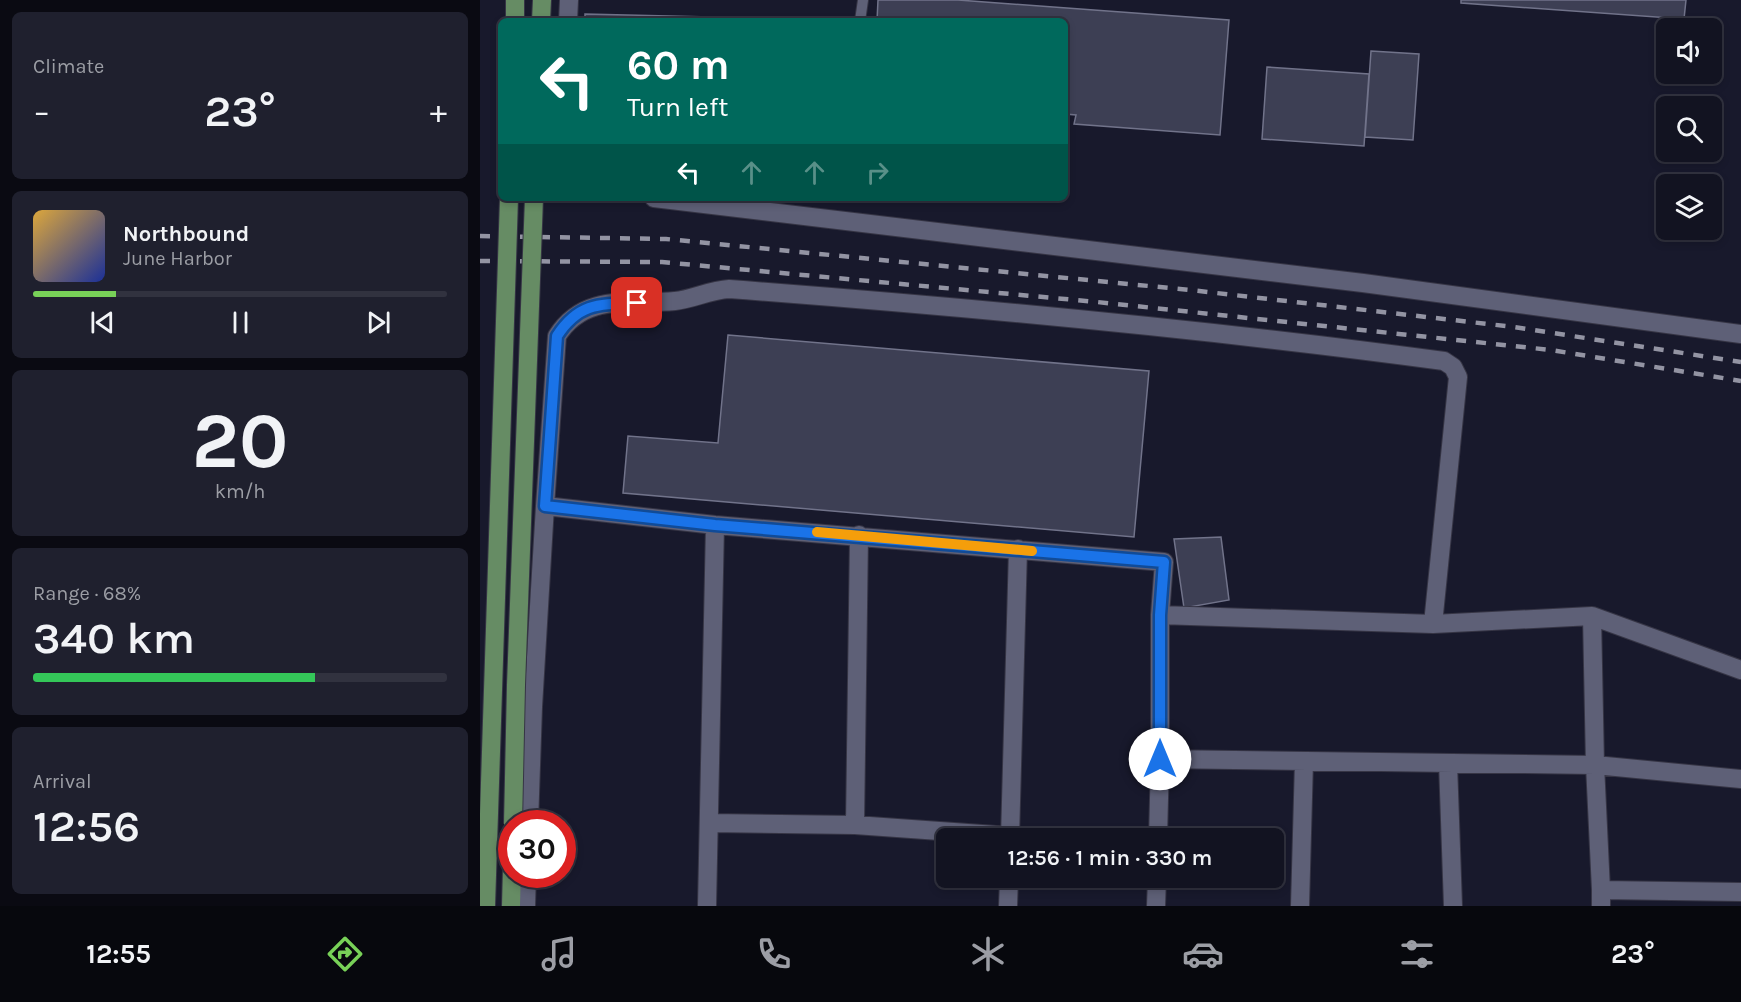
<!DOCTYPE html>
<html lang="en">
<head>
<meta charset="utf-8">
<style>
  body { margin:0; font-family:Karla,sans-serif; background:#1f202e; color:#f1f3f6; height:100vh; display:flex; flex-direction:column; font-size:22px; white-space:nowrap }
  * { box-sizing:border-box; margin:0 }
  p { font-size:20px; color:#9c9ea5 }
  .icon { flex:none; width:33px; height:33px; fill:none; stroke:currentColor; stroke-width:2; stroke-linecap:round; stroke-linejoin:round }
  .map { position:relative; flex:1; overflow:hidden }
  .panel { display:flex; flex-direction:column; gap:12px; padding:12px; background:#0a0a12; width:480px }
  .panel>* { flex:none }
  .guide { position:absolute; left:18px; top:18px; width:570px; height:183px; border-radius:9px; box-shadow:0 3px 9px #0003,0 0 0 2px #31323f; background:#00695c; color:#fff; overflow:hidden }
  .buttons { position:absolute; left:1176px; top:18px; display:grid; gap:12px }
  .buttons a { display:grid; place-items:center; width:66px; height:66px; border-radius:9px; background:#121321; box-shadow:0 3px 9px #0003,0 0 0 2px #31323f; font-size:30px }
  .speed { position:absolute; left:18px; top:810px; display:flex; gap:12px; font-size:30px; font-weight:700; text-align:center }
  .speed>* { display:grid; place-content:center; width:78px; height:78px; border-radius:50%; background:#121321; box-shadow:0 3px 9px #0003,0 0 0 2px #31323f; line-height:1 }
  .speed .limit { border:9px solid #d22; background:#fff; color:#111 }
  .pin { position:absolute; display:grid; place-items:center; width:51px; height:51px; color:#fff; margin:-26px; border-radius:12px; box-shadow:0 3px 9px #0006 }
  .me { position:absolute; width:66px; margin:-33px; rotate:0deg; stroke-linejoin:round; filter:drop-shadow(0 0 4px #0008) }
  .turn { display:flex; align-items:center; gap:21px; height:126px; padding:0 30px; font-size:27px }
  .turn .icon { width:78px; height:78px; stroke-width:2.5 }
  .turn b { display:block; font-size:42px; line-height:51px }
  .lanes { display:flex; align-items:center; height:57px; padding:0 30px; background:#0003; justify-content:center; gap:30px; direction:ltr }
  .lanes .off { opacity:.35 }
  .big { font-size:45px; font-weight:600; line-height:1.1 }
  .panel .tile { flex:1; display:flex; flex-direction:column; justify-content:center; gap:9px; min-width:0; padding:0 21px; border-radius:9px; background:#1f202e }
  .panel .dial { align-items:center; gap:0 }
  .dial b { font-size:78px; line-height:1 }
  .song { display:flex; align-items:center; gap:18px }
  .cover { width:72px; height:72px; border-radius:9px; background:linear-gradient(135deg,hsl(40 70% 55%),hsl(230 70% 35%)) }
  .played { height:6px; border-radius:3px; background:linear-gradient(90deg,#78d158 20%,#31323f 20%) }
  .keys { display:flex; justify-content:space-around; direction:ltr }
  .heat { display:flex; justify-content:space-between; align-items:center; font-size:33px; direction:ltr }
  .charge { height:9px; border-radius:4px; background:linear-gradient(90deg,#34c759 68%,#31323f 0) }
  .trip { position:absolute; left:456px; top:828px; width:348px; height:60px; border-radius:9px; background:#121321; box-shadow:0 3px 9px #0003,0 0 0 2px #31323f; font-weight:600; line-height:60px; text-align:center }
  .menu { display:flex; height:96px; justify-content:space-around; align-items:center; background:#07080d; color:#9c9ea5 }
  .menu .icon { width:42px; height:42px }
  .menu .selected { color:#78d158 }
  .menu b { font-size:27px; color:#f1f3f6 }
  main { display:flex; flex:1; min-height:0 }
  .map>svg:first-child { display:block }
  .building { fill:#3d3f54; stroke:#71738a; stroke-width:1.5 }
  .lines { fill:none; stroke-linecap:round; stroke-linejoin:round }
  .service-casing { stroke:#363545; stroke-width:12 }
  .minor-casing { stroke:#363545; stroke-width:20 }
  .primary-casing { stroke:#363545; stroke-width:20 }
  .service { stroke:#5e6077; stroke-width:10 }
  .minor { stroke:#5e6077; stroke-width:18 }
  .primary { stroke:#668c64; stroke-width:18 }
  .rail { stroke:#9394a3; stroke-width:4.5; stroke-dasharray:10 10; stroke-linecap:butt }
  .primary-bridge-casing { stroke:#363545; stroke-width:20; stroke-linecap:butt }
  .primary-bridge { stroke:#668c64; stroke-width:18 }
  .route-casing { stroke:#114b97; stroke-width:15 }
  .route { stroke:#1a73e8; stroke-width:10 }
  .slow { stroke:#f59e0b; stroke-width:10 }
</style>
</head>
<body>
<main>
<section class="panel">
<div class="tile"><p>Climate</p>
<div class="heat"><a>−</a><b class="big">23°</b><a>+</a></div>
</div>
<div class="tile">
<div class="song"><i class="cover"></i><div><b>Northbound</b><p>June Harbor</p></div></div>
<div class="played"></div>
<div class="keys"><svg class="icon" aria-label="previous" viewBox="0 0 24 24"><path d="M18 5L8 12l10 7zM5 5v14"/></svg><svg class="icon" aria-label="pause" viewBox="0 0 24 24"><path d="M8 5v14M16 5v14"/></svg><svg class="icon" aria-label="next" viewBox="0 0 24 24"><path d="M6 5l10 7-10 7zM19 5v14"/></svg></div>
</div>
<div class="tile dial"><b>20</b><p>km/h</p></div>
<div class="tile"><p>Range · 68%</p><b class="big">340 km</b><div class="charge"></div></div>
<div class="tile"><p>Arrival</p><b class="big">12:56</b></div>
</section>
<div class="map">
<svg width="1261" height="906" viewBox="0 0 1261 906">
  <rect width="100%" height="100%" fill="#18192c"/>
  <path class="building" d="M 398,0 L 478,0 L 749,20 L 740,135 L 594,124 L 596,115 L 585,114 L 585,21 L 397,21 Z
    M 981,0 L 1206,0 L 1204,19 L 981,3 Z
    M 105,14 L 355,20 L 105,21 Z
    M 891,51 L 939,54 L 933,140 L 885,137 Z
    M 787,67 L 889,74 L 884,146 L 782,139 Z
    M 248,335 L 669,371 L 654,537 L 143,493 L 148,436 L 238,443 Z
    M 741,537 L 749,600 L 704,608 L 694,539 Z"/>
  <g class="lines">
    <defs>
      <path id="service" d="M 380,21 L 383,0"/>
      <path id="minor" d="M 88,21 L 89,0
        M 174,198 L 883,283 L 1261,334
        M 65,506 L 77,336 C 105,292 150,305 195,301 C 213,299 230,290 249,289 C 488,307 727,329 964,361 L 973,367 L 978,377 L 953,624
        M 680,615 L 953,624 L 1112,616
        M 968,763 L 973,906
        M 230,823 L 375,825 L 530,836
        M 49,824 L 53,707 L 65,506 L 235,525 L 684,562 L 680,615 L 680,759
        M 375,825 L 379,535
        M 530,838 L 538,549
        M 678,838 L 680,759 L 1115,765 L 1112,616 L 1261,670
        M 1121,890 L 1115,765 L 1261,779
        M 46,906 L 47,874
        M 227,906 L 235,525
        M 528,906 L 529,878
        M 676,906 L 677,878
        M 820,906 L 824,761
        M 1121,906 L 1121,890 L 1261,892"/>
      <path id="primary" d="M 35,21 L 35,0
        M 61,21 L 62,0
        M 31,906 L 32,868"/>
    </defs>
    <use href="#service" class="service-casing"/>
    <use href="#minor" class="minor-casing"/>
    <use href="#primary" class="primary-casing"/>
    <use href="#service" class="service"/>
    <use href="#minor" class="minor"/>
    <use href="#primary" class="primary"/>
    <path class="rail" d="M 0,236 L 186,239 L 710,290 L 1034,327 L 1261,362
      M 0,261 L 182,262 L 617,302 L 1071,350 L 1261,381"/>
    <defs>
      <path id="primary-bridge" d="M 33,824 L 36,685 L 54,198
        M 6,906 L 29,198"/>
    </defs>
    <use href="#primary-bridge" class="primary-bridge-casing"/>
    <use href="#primary-bridge" class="primary-bridge"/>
  </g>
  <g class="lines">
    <defs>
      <path id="route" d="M 157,303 C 121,304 99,302 77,336 L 65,506 L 235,525 L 684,562 L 680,615 L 680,759"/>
    </defs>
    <use href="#route" class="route-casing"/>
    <use href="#route" class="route"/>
    <path class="slow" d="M 337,532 L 552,551"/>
  </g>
</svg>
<div class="buttons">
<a><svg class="icon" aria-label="sound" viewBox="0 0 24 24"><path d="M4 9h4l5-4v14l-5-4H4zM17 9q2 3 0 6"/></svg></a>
<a><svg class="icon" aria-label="search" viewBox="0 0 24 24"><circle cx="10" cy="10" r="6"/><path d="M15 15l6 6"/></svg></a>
<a><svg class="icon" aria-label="layers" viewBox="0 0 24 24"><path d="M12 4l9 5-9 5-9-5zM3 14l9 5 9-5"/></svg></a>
</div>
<div class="speed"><div class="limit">30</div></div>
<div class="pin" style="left:157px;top:303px;background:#d93025"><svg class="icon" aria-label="arrive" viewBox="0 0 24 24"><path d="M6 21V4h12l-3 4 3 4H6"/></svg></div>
<svg class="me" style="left:680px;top:759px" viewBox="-20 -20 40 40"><circle r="19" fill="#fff"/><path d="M0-13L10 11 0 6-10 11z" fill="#1a73e8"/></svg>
<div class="trip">12:56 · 1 min · 330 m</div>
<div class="guide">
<div class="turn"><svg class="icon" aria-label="left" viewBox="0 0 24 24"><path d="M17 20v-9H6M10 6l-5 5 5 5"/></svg><div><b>60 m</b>Turn left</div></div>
<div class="lanes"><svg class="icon" aria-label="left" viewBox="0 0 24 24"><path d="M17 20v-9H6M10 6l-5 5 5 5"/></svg><svg class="icon off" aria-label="ahead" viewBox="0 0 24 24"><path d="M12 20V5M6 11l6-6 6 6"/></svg><svg class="icon off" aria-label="ahead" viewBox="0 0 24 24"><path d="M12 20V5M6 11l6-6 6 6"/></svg><svg class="icon off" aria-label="right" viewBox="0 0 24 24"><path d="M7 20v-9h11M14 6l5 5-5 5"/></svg></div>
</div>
</div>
</main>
<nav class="menu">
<b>12:55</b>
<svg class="icon selected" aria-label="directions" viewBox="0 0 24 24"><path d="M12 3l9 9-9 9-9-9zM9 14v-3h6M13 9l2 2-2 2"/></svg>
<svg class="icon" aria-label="music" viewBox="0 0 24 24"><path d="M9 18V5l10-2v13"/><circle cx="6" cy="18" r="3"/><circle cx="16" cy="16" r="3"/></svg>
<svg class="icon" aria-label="phone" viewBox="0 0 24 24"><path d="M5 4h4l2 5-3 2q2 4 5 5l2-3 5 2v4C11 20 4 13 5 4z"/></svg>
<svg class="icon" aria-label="climate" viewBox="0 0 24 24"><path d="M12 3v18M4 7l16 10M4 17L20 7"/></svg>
<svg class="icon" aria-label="car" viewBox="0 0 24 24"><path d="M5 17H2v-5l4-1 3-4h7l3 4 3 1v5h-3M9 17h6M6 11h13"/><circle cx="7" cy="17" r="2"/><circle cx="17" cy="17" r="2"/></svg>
<svg class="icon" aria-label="filters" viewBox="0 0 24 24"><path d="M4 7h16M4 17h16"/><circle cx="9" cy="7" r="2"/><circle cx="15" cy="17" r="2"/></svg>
<b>23°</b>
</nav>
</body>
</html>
